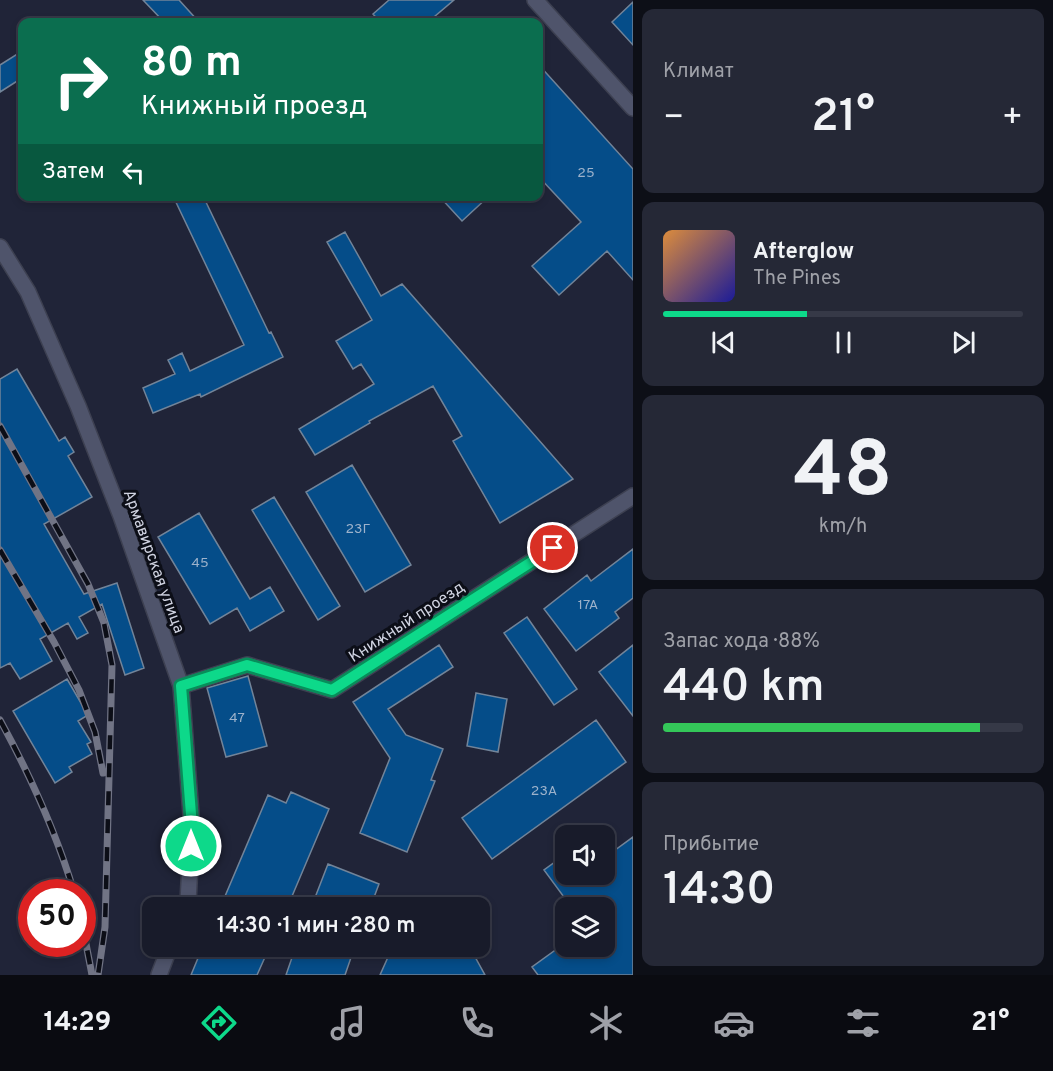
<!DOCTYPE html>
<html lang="ru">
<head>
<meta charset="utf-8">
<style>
  body { margin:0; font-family:Overpass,sans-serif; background:#252836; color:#f1f3f6; height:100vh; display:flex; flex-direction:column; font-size:22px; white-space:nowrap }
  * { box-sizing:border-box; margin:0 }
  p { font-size:20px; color:#9fa1a8 }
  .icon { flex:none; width:33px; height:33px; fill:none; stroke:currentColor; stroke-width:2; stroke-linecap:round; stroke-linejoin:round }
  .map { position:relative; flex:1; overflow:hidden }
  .sheet { display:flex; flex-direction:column; gap:9px; padding:9px; background:#0d0f17; width:420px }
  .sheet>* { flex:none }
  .guide { position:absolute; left:18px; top:18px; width:525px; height:183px; border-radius:12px; box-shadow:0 3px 9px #0003,0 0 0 2px #363947; background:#0b6e4f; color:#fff; overflow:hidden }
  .fabs { position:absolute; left:555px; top:825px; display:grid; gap:12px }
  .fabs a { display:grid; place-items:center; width:60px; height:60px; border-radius:12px; background:#181b2a; box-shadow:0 3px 9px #0003,0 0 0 2px #363947; font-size:30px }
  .speed { position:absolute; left:18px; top:879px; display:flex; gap:12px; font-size:30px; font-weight:700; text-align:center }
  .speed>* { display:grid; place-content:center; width:78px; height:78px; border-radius:50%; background:#181b2a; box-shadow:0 3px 9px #0003,0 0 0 2px #363947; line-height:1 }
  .speed .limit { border:9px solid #d22; background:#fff; color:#111 }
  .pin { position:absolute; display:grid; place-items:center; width:51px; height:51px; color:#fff; margin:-26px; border:3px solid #fff; border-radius:50%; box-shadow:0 2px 6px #0007 }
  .me { position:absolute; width:66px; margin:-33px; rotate:0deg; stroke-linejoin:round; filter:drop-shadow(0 0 4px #0008) }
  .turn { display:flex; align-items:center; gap:21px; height:126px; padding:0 24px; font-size:27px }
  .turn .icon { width:78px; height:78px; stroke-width:2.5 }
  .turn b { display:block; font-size:42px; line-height:51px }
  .then { display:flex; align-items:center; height:57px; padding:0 24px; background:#0003; gap:12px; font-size:22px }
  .big { font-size:45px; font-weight:600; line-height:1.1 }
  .sheet .tile { flex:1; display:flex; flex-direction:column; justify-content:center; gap:9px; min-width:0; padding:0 21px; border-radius:12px; background:#252836 }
  .sheet .dial { align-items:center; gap:0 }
  .dial b { font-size:78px; line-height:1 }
  .song { display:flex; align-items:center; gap:18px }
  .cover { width:72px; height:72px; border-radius:9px; background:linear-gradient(135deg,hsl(30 70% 55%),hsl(240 70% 35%)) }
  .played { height:6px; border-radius:3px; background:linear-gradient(90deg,#0dd98a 40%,#363947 40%) }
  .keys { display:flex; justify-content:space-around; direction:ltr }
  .heat { display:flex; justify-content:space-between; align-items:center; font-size:33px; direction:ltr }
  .charge { height:9px; border-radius:4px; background:linear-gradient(90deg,#34c759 88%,#363947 0) }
  .trip { position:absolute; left:142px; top:897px; width:348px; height:60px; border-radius:12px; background:#181b2a; box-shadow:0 3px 9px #0003,0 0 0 2px #363947; font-weight:600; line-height:60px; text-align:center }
  .tabs { display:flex; height:96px; justify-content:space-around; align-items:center; background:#0a0b11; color:#9fa1a8 }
  .tabs .icon { width:42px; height:42px }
  .tabs .selected { color:#0dd98a }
  .tabs b { font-size:27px; color:#f1f3f6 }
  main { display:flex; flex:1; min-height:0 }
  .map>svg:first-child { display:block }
  .building { fill:#054d89; stroke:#728499; stroke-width:1.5 }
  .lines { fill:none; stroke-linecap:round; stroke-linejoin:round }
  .minor-casing { stroke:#3d4051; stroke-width:18 }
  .tertiary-casing { stroke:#3d4051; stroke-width:18 }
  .secondary-casing { stroke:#3d4051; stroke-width:18 }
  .minor { stroke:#4f546b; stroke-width:15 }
  .tertiary { stroke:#4f546b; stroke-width:15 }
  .secondary { stroke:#4f546b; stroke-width:15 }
  .rail-casing { stroke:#717485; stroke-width:7 }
  .rail { stroke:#0c0e17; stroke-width:4.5; stroke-dasharray:14; stroke-linecap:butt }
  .route-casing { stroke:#088d5a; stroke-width:15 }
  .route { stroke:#0dd98a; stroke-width:10 }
  .labels { text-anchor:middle; stroke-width:6; stroke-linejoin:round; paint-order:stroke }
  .number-label { font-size:14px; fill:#9db2cb }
  .street-label { font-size:16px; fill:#d0d3e1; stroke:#0c0e17 }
</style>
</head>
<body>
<main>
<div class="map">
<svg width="633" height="975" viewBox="0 0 633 975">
  <rect width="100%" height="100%" fill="#202438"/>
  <path class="building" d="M 143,0 L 179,0 L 199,22 L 164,22 Z
    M 389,0 L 454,0 L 428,22 L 380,22 L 373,14 Z
    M 633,2 L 633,45 L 612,22 Z
    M 22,51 L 22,78 L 0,92 L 0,65 Z
    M 538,64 L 633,169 L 633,280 L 607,251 L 559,295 L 532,266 L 581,222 L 538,176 Z
    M 173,196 L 203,196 L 269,333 L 271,332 L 283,357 L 201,397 L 200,394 L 153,413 L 143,388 L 175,374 L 168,360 L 182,353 L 190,371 L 244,345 Z
    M 439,196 L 489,196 L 462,221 Z
    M 345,232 L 381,296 L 402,284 L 573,479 L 500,523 L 453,441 L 462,436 L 433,386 L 369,421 L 370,423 L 315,455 L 299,429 L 374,384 L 361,364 L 353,369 L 336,341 L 372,320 L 327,242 Z
    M 17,369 L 59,441 L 65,437 L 74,452 L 68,456 L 92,497 L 44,524 L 84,594 L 117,583 L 144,668 L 125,675 L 102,604 L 79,617 L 88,633 L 77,639 L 68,623 L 40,639 L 52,661 L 20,679 L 10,663 L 0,668 L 0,379 Z
    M 352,465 L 411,565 L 365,592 L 306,492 Z
    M 274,497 L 340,606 L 318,620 L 252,510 Z
    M 199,513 L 250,599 L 270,587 L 284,611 L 250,631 L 237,608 L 210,624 L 158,537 Z
    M 633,549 L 633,598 L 615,612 L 619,618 L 576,651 L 544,609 L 587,575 L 591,581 Z
    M 527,617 L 577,689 L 554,705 L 504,633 Z
    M 439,645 L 453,667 L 388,709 L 406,735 L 443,749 L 431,780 L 435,781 L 407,852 L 360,833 L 390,758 L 353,702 Z
    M 633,645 L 633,716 L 599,672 Z
    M 248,676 L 267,746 L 226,757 L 207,688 Z
    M 67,679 L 88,715 L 78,721 L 91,742 L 87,744 L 92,754 L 69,767 L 72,772 L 55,783 L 13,711 Z
    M 476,693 L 507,699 L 498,752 L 467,746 Z
    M 596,720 L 626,762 L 492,859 L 462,818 Z
    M 291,792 L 329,809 L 287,908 L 220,908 L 268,795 L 286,803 Z
    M 633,837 L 633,975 L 538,975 L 532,967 L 561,946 L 604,946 L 604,908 L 572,908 L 544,870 L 566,854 L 566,874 L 604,874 L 604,844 L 611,853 Z
    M 328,864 L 379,884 L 370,908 L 311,908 Z
    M 203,946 L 270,946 L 257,975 L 191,975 Z
    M 296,946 L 355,946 L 345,975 L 286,975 Z
    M 393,946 L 469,946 L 485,975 L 380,975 Z"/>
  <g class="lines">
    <defs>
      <path id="minor" d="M 181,686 L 247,665 L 332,690 L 633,496"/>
      <path id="tertiary" d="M 535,0 L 633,108"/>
      <path id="secondary" d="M 0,247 L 28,292 L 78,406 L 121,516 L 181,686 L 192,827 L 188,902 L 186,908
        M 159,975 L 170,946"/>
    </defs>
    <use href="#minor" class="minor-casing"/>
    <use href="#tertiary" class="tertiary-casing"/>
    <use href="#secondary" class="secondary-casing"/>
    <use href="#minor" class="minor"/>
    <use href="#tertiary" class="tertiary"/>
    <use href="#secondary" class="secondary"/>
    <defs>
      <path id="rail" d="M 0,426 L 88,584 L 104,623 L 112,665 L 105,927 L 98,975
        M 0,550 L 54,642 L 79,690 L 95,732 L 103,773
        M 0,720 C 30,775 56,832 74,892
        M 82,923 L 92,975"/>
    </defs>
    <use href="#rail" class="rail-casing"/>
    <use href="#rail" class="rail"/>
  </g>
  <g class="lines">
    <defs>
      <path id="route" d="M 191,846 L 192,827 L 181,686 L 247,665 L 332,690 L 553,548"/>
    </defs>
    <use href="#route" class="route-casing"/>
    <use href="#route" class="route"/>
  </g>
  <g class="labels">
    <g class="number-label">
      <text x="586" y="177">25</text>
      <text x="358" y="533">23Г</text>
      <text x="200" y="567">45</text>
      <text x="588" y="609">17А</text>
      <text x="237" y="722">47</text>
      <text x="544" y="795">23А</text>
    </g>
    <g class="street-label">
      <text transform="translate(155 561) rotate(70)" y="6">Армавирская улица</text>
      <text transform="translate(406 621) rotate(-33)" y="6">Книжный проезд</text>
    </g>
  </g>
</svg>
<div class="fabs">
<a><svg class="icon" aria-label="sound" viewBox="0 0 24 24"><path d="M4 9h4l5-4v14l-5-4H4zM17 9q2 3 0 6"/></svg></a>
<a><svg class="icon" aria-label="layers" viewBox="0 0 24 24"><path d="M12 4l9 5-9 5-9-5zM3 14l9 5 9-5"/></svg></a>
</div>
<div class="speed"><div class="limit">50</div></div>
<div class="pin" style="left:553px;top:548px;background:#d93025"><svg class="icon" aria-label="arrive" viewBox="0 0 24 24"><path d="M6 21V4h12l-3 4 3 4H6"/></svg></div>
<svg class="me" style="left:191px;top:846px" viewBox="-20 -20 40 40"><circle r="17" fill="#0dd98a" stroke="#fff" stroke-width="3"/><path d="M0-11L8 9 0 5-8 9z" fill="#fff"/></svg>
<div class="trip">14:30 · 1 мин · 280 m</div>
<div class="guide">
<div class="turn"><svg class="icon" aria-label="right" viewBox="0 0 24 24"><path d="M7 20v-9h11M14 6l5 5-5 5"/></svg><div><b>80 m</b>Книжный проезд</div></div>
<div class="then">Затем<svg class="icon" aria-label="left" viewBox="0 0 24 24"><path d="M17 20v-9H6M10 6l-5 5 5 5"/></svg></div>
</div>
</div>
<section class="sheet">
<div class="tile"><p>Климат</p>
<div class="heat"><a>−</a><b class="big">21°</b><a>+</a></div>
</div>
<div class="tile">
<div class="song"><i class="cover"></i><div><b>Afterglow</b><p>The Pines</p></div></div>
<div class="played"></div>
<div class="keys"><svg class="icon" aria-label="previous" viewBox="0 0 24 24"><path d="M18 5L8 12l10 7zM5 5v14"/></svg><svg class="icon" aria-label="pause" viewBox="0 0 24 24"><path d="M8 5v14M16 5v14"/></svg><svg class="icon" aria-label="next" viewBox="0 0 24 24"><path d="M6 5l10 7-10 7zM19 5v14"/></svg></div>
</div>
<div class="tile dial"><b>48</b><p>km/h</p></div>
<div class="tile"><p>Запас хода · 88%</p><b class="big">440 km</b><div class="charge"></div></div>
<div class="tile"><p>Прибытие</p><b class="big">14:30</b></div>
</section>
</main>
<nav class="tabs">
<b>14:29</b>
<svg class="icon selected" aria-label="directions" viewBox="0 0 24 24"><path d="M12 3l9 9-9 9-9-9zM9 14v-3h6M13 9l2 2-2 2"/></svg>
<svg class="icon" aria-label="music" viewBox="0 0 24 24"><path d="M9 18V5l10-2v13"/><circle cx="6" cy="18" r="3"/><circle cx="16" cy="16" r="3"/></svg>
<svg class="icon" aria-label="phone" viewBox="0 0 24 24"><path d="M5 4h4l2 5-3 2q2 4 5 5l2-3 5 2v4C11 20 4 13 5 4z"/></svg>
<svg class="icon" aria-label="climate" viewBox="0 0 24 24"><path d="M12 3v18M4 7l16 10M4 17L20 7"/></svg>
<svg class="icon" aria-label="car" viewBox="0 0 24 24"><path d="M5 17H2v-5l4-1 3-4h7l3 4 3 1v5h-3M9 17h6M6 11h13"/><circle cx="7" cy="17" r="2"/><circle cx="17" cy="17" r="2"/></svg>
<svg class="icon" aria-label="filters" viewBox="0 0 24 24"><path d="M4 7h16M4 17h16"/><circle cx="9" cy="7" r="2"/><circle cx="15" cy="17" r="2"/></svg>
<b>21°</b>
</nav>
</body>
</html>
